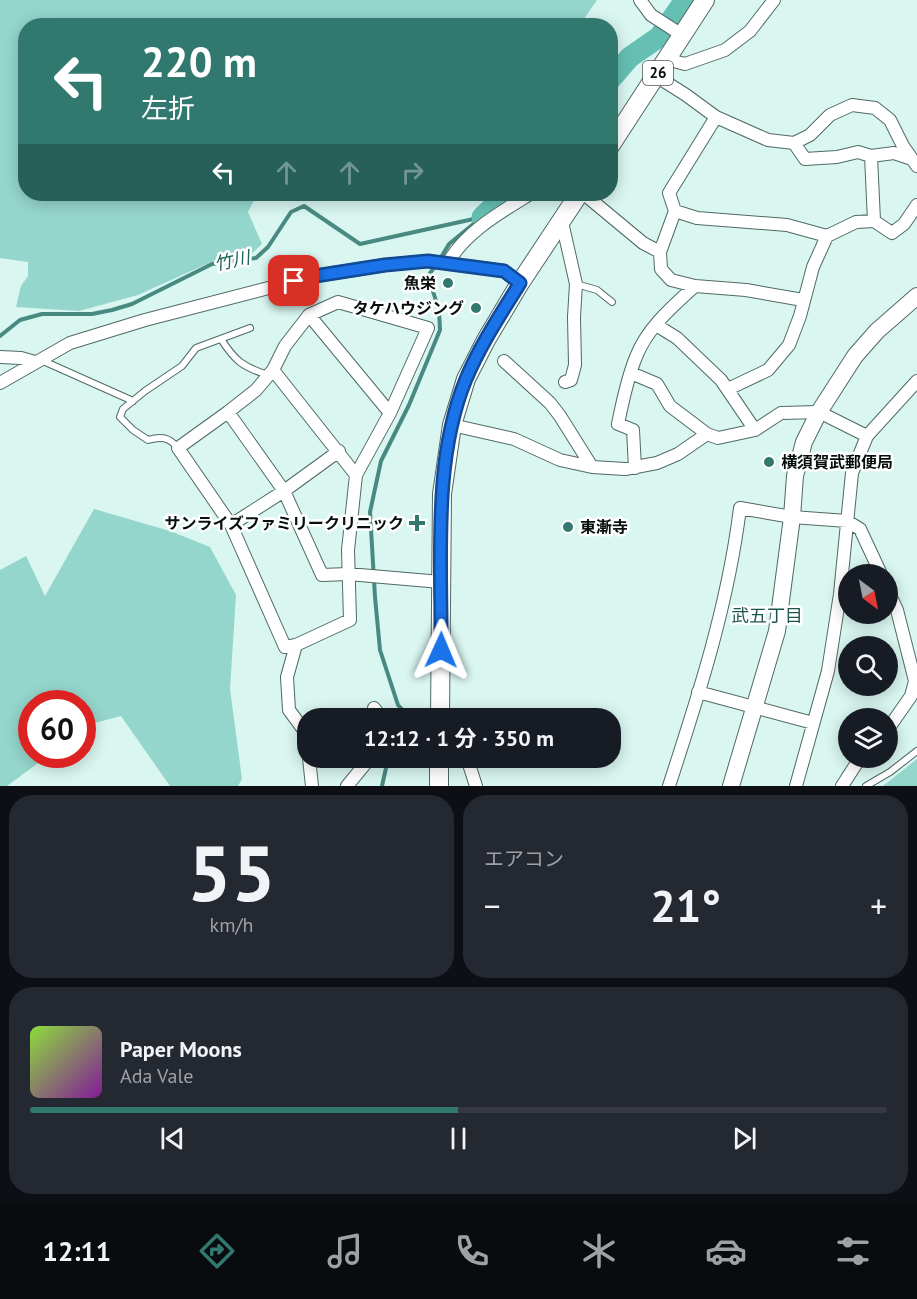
<!DOCTYPE html>
<html lang="ja">
<head>
<meta charset="utf-8">
<style>
  body { margin:0; font-family:"PT Sans","Noto Sans JP",sans-serif; background:#242831; color:#f1f3f6; height:100vh; display:flex; flex-direction:column; font-size:22px; white-space:nowrap }
  * { box-sizing:border-box; margin:0 }
  p { font-size:20px; color:#9ea1a6 }
  .icon { flex:none; width:33px; height:33px; fill:none; stroke:currentColor; stroke-width:2; stroke-linecap:round; stroke-linejoin:round }
  .map { position:relative; height:786px; overflow:hidden }
  .drawer { display:flex; flex-direction:column; gap:9px; padding:9px; background:#0d0f14; flex:1 }
  .drawer>* { flex:none }
  .banner { position:absolute; left:18px; top:18px; width:600px; height:183px; border-radius:24px; box-shadow:0 3px 15px #0003; background:#31786f; color:#fff; overflow:hidden }
  .needle { width:39px; rotate:148deg }
  .buttons { position:absolute; left:838px; top:564px; display:grid; gap:12px }
  .buttons a { display:grid; place-items:center; width:60px; height:60px; border-radius:50%; background:#171b24; box-shadow:0 3px 15px #0003; font-size:30px }
  .speed { position:absolute; left:18px; top:690px; display:flex; gap:12px; font-size:30px; font-weight:700; text-align:center }
  .speed>* { display:grid; place-content:center; width:78px; height:78px; border-radius:50%; background:#171b24; box-shadow:0 3px 15px #0003; line-height:1 }
  .speed .limit { border:9px solid #d22; background:#fff; color:#111 }
  .pin { position:absolute; display:grid; place-items:center; width:51px; height:51px; color:#fff; margin:-26px; border-radius:12px; box-shadow:0 3px 9px #0006 }
  .me { position:absolute; width:66px; margin:-33px; rotate:1deg; stroke-linejoin:round; filter:drop-shadow(0 0 4px #0008) }
  .turn { display:flex; align-items:center; gap:21px; height:126px; padding:0 24px; font-size:27px }
  .turn .icon { width:78px; height:78px; stroke-width:2.5 }
  .turn b { display:block; font-size:42px; line-height:51px }
  .lanes { display:flex; align-items:center; height:57px; padding:0 24px; background:#0003; justify-content:center; gap:30px; direction:ltr }
  .lanes .off { opacity:.35 }
  .big { font-size:45px; font-weight:700; line-height:1.1 }
  .drawer .card { flex:1; display:flex; flex-direction:column; justify-content:center; gap:9px; min-width:0; padding:0 21px; border-radius:24px; background:#242831 }
  .drawer .dial { align-items:center; gap:0 }
  .dial b { font-size:78px; line-height:1 }
  .song { display:flex; align-items:center; gap:18px }
  .cover { width:72px; height:72px; border-radius:9px; background:linear-gradient(135deg,hsl(90 70% 55%),hsl(290 70% 35%)) }
  .played { height:6px; border-radius:3px; background:linear-gradient(90deg,#31786f 50%,#363941 50%) }
  .keys { display:flex; justify-content:space-around; direction:ltr }
  .heat { display:flex; justify-content:space-between; align-items:center; font-size:33px; direction:ltr }
  .drawer .tiles { flex:1; display:grid; gap:9px; grid-template-columns:1fr 1fr }
  .card:last-child { grid-column:span 2 }
  .trip { position:absolute; left:297px; top:708px; width:324px; height:60px; border-radius:24px; background:#171b24; box-shadow:0 3px 15px #0003; font-weight:700; line-height:60px; text-align:center }
  .tabs { display:flex; height:96px; justify-content:space-around; align-items:center; background:#090b0e; color:#9ea1a6 }
  .tabs .icon { width:42px; height:42px }
  .tabs .on { color:#31786f }
  .tabs b { font-size:27px; color:#f1f3f6 }
  .map>svg:first-child { display:block }
  .green { fill:#95d6cc }
  .lines { fill:none; stroke-linecap:round; stroke-linejoin:round }
  .stream { stroke:#488a81; stroke-width:4 }
  .river { stroke:#65bfb3; stroke-width:21 }
  .lane-casing { stroke:#506965; stroke-width:8 }
  .street-casing { stroke:#506965; stroke-width:14 }
  .secondary-casing { stroke:#506965; stroke-width:18 }
  .primary-casing { stroke:#506965; stroke-width:20 }
  .lane { stroke:#fff; stroke-width:6 }
  .street { stroke:#fff; stroke-width:12 }
  .secondary { stroke:#fff; stroke-width:16 }
  .primary { stroke:#fff; stroke-width:18 }
  .route-casing { stroke:#114b97; stroke-width:15 }
  .route { stroke:#1a73e8; stroke-width:10 }
  .poi-dot { fill:#31786f; stroke:#fff; stroke-width:2 }
  .labels { text-anchor:middle; stroke-width:5; stroke-linejoin:round; paint-order:stroke }
  .shield { fill:#fff; stroke:#515756; stroke-width:1.5 }
  .shield-label { font-size:15px; font-weight:bold; fill:#060f0d }
  .poi-label { font-size:16px; font-weight:bold; fill:#060f0d; stroke:#fff; text-anchor:end }
  .water-label { font-size:18px; font-style:italic; fill:#18625a; stroke:#fff }
  .neighbourhood-label { font-size:18px; fill:#1c554e; stroke:#fff }
</style>
</head>
<body>
<div class="map">
<svg width="917" height="786" viewBox="0 0 917 786">
  <rect width="100%" height="100%" fill="#d9f6f1"/>
  <path class="green" d="M 0,0 L 597,0 L 579,26 L 26,26 L 26,194 L 257,194 L 248,212 L 262,244 L 249,256 L 211,262 L 138,295 L 79,311 L 16,307 L 21,286 L 28,276 L 28,262 L 0,258 Z
    M 94,509 L 170,531 L 210,547 L 236,595 L 230,689 L 242,779 L 238,786 L 170,786 L 121,716 L 87,725 L 83,729 L 82,704 L 32,704 L 32,754 L 49,755 L 7,786 L 0,786 L 0,570 L 26,556 L 45,596 Z
    M 917,759 L 917,786 L 883,786 Z"/>
  <g class="lines">
    <path class="stream" d="M 440,259 L 449,244 L 482,217
      M 0,336 L 20,320 L 42,314 L 92,314 L 112,310 L 132,304 L 212,264 L 256,258 L 268,247 L 291,212 L 304,206 L 360,244 L 478,218
      M 410,718 L 398,705 L 380,650 L 375,597 L 370,512 L 381,461 L 409,405 L 440,330 L 439,310 L 428,276 L 436,265
      M 382,786 L 386,768 L 395,758"/>
    <path class="river" d="M 610,80 L 630,57 L 659,37 L 685,0
      M 482,217 L 506,194"/>
    <defs>
      <path id="lane" d="M 576,284 L 597,290 L 612,302
        M 221,339 C 235,361 243,367 268,375
        M 41,360 L 133,401
        M 178,448 C 169,437 161,436 148,440 L 133,430 L 120,417 L 123,409 L 145,391 L 182,366 L 196,348 L 250,328
        M 866,786 L 890,772 L 917,751"/>
      <path id="street" d="M 640,0 L 651,15 L 682,35
        M 666,59 L 685,64 L 725,50 L 750,31 L 774,0
        M 656,76 L 686,95 L 716,117 L 768,140 L 794,143 L 810,135 L 830,115 L 852,105 L 875,108 L 890,120 L 903,146 L 917,166
        M 716,117 L 669,193 L 675,211 L 697,218 L 787,225 L 827,236
        M 794,143 L 805,159 L 837,157 L 858,152 L 871,156
        M 584,194 L 643,243 L 660,252
        M 675,211 L 660,252 L 661,269 L 671,280 L 695,286 L 746,290 L 803,300
        M 874,221 L 871,156 L 894,153 L 912,159
        M 562,222 L 576,284 L 574,317 L 575,365 L 571,380 L 565,382
        M 448,263 C 465,232 501,212 530,194
        M 309,315 L 390,413
        M 656,325 L 677,338 L 721,380 L 755,430
        M 0,357 L 21,358 L 35,362
        M 504,361 L 550,403 L 560,416 L 592,467
        M 273,370 L 356,475
        M 631,373 L 657,384 L 670,406 L 707,434 L 718,438 L 755,430 L 781,413 L 819,412 L 867,436
        M 0,383 L 70,343 L 145,320 L 315,276 L 385,265 L 428,261 L 504,271 L 520,283
        M 728,389 L 768,370 L 789,345 L 800,316 L 813,267 L 827,236 L 856,222 L 874,221 L 892,233 L 904,224 L 917,205
        M 228,412 L 256,390 L 273,370 L 285,346 L 309,315 L 338,302 L 428,328 L 390,413 L 356,475 L 348,550 L 350,620 L 296,645 L 285,647 L 231,525 L 178,448 L 228,412 L 284,491 L 322,575 L 348,574 L 441,582
        M 452,425 L 514,439 L 560,460 L 592,467 L 625,469 L 657,463 L 678,454 L 707,434
        M 635,468 L 633,430 L 618,424 C 622,404 628,376 636,357 C 647,328 673,306 695,286
        M 231,525 L 284,491 L 339,451
        M 888,591 L 897,610 L 915,681 L 911,696 L 888,729
        M 296,645 L 287,677 L 289,710 L 306,733 L 308,747
        M 698,692 L 813,723
        M 374,708 L 382,718
        M 309,758 L 312,786
        M 467,758 L 476,786
        M 347,786 L 370,758
        M 669,786 C 699,694 728,605 740,508 L 792,517 L 847,521 L 860,529 L 881,574
        M 796,786 L 828,671 L 840,594 L 852,473 L 867,436 L 917,381
        M 842,786 L 860,758"/>
      <path id="secondary" d="M 731,786 L 777,631 L 792,517 L 795,476 L 804,442 L 819,412 L 855,356 L 877,331 L 917,296"/>
      <path id="primary" d="M 610,146 L 705,0
        M 440,718 L 442,494 L 452,425 L 466,379 L 486,340 L 520,283 L 579,194
        M 439,786 L 439,758"/>
    </defs>
    <use href="#lane" class="lane-casing"/>
    <use href="#street" class="street-casing"/>
    <use href="#secondary" class="secondary-casing"/>
    <use href="#primary" class="primary-casing"/>
    <use href="#lane" class="lane"/>
    <use href="#street" class="street"/>
    <use href="#secondary" class="secondary"/>
    <use href="#primary" class="primary"/>
  </g>
  <g class="lines">
    <defs>
      <path id="route" d="M 294,281 L 315,276 L 385,265 L 428,261 L 504,271 L 520,283 C 501,314 480,345 466,379 C 432,461 442,563 441,650"/>
    </defs>
    <use href="#route" class="route-casing"/>
    <use href="#route" class="route"/>
  </g>
  <g class="poi-dot">
    <circle cx="448" cy="283" r="6"/>
    <circle cx="476" cy="308" r="6"/>
    <circle cx="769" cy="462" r="6"/>
    <path d="M414 514h6v6h6v6h-6v6h-6v-6h-6v-6h6z"/>
    <circle cx="568" cy="527" r="6"/>
  </g>
  <g class="labels">
    <rect class="shield" x="643" y="61" width="30" height="24" rx="4.5"/>
    <g class="shield-label">
      <text x="658" y="78">26</text>
    </g>
    <g class="poi-label">
      <text x="436" y="289">魚栄</text>
      <text x="464" y="314">タケハウジング</text>
      <text x="781" y="468" text-anchor="start">横須賀武郵便局</text>
      <text x="404" y="529">サンライズファミリークリニック</text>
      <text x="580" y="533" text-anchor="start">東漸寺</text>
    </g>
    <g class="water-label">
      <text transform="translate(232 261) rotate(-12)" y="6">竹川</text>
    </g>
    <g class="neighbourhood-label">
      <text x="767" y="622">武五丁目</text>
    </g>
  </g>
</svg>
<div class="buttons">
<a><svg class="needle" viewBox="-14 -14 28 28"><path d="M0-13l5 13h-10z" fill="#e53935"/><path d="M0 13l5-13h-10z" fill="#9ea1a6"/></svg></a>
<a><svg class="icon" aria-label="search" viewBox="0 0 24 24"><circle cx="10" cy="10" r="6"/><path d="M15 15l6 6"/></svg></a>
<a><svg class="icon" aria-label="layers" viewBox="0 0 24 24"><path d="M12 4l9 5-9 5-9-5zM3 14l9 5 9-5"/></svg></a>
</div>
<div class="speed"><div class="limit">60</div></div>
<div class="pin" style="left:294px;top:281px;background:#d93025"><svg class="icon" aria-label="arrive" viewBox="0 0 24 24"><path d="M6 21V4h12l-3 4 3 4H6"/></svg></div>
<svg class="me" style="left:441px;top:650px" viewBox="-20 -20 40 40"><path d="M0-17L14 15 0 8-14 15z" fill="#1a73e8" stroke="#fff" stroke-width="4"/></svg>
<div class="trip">12:12 · 1 分 · 350 m</div>
<div class="banner">
<div class="turn"><svg class="icon" aria-label="left" viewBox="0 0 24 24"><path d="M17 20v-9H6M10 6l-5 5 5 5"/></svg><div><b>220 m</b>左折</div></div>
<div class="lanes"><svg class="icon" aria-label="left" viewBox="0 0 24 24"><path d="M17 20v-9H6M10 6l-5 5 5 5"/></svg><svg class="icon off" aria-label="ahead" viewBox="0 0 24 24"><path d="M12 20V5M6 11l6-6 6 6"/></svg><svg class="icon off" aria-label="ahead" viewBox="0 0 24 24"><path d="M12 20V5M6 11l6-6 6 6"/></svg><svg class="icon off" aria-label="right" viewBox="0 0 24 24"><path d="M7 20v-9h11M14 6l5 5-5 5"/></svg></div>
</div>
</div>
<section class="drawer">
<div class="tiles">
<div class="card dial"><b>55</b><p>km/h</p></div>
<div class="card"><p>エアコン</p>
<div class="heat"><a>−</a><b class="big">21°</b><a>+</a></div>
</div>
<div class="card">
<div class="song"><i class="cover"></i><div><b>Paper Moons</b><p>Ada Vale</p></div></div>
<div class="played"></div>
<div class="keys"><svg class="icon" aria-label="previous" viewBox="0 0 24 24"><path d="M18 5L8 12l10 7zM5 5v14"/></svg><svg class="icon" aria-label="pause" viewBox="0 0 24 24"><path d="M8 5v14M16 5v14"/></svg><svg class="icon" aria-label="next" viewBox="0 0 24 24"><path d="M6 5l10 7-10 7zM19 5v14"/></svg></div>
</div>
</div>
</section>
<nav class="tabs">
<b>12:11</b>
<svg class="icon on" aria-label="directions" viewBox="0 0 24 24"><path d="M12 3l9 9-9 9-9-9zM9 14v-3h6M13 9l2 2-2 2"/></svg>
<svg class="icon" aria-label="music" viewBox="0 0 24 24"><path d="M9 18V5l10-2v13"/><circle cx="6" cy="18" r="3"/><circle cx="16" cy="16" r="3"/></svg>
<svg class="icon" aria-label="phone" viewBox="0 0 24 24"><path d="M5 4h4l2 5-3 2q2 4 5 5l2-3 5 2v4C11 20 4 13 5 4z"/></svg>
<svg class="icon" aria-label="climate" viewBox="0 0 24 24"><path d="M12 3v18M4 7l16 10M4 17L20 7"/></svg>
<svg class="icon" aria-label="car" viewBox="0 0 24 24"><path d="M5 17H2v-5l4-1 3-4h7l3 4 3 1v5h-3M9 17h6M6 11h13"/><circle cx="7" cy="17" r="2"/><circle cx="17" cy="17" r="2"/></svg>
<svg class="icon" aria-label="filters" viewBox="0 0 24 24"><path d="M4 7h16M4 17h16"/><circle cx="9" cy="7" r="2"/><circle cx="15" cy="17" r="2"/></svg>
</nav>
</body>
</html>
